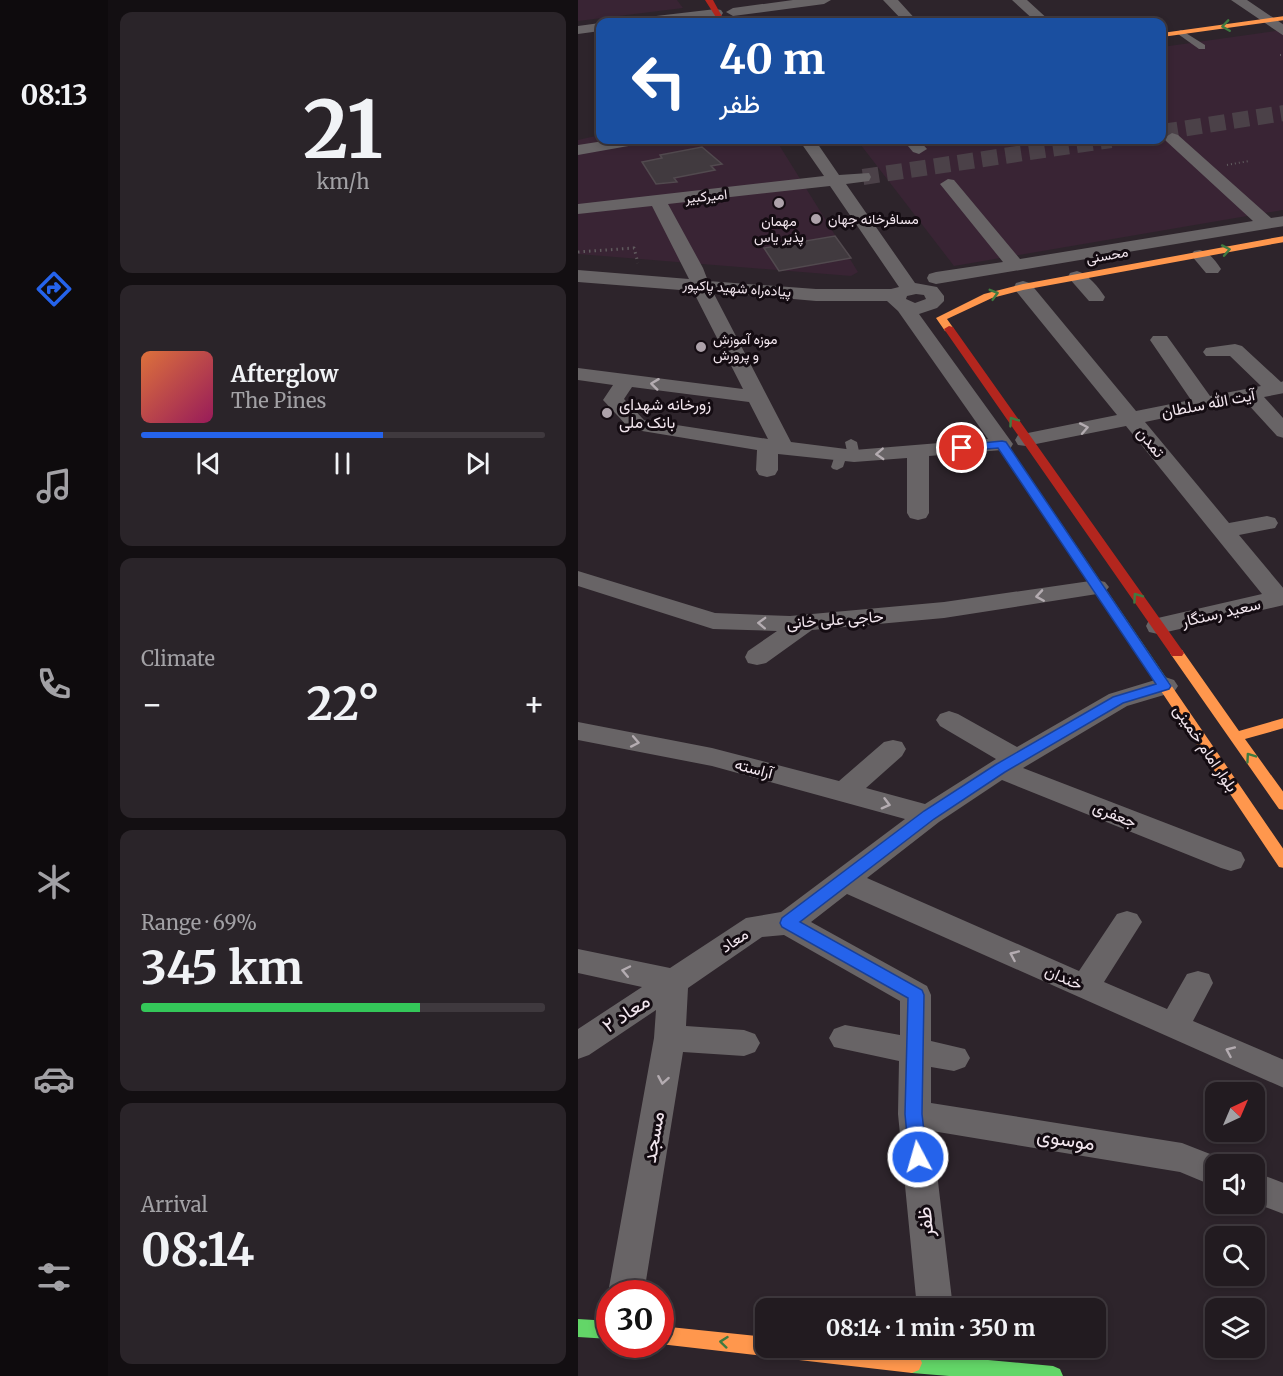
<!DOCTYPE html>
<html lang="en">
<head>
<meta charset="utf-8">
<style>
  body { margin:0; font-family:Merriweather,Vazirmatn,serif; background:#2a2429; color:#f1f3f6; height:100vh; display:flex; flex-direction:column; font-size:22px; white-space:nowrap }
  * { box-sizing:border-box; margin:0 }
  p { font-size:20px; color:#a2a1a5 }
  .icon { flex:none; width:33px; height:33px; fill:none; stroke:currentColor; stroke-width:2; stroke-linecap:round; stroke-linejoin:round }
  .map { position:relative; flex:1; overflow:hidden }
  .drawer { display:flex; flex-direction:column; gap:12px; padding:12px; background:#130f12; width:470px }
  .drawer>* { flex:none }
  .hud { position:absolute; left:18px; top:18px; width:570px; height:126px; border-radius:12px; box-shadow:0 3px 9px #0003,0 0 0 2px #3f393e; background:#1a4fa0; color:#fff; overflow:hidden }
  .needle { width:39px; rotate:44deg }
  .buttons { position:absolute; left:627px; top:1082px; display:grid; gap:12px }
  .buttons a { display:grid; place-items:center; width:60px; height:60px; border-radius:12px; background:#221b20; box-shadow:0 3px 9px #0003,0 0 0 2px #3f393e; font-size:30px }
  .speed { position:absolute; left:18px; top:1280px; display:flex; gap:12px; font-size:30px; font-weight:700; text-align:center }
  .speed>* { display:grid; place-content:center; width:78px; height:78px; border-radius:50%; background:#221b20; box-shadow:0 3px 9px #0003,0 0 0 2px #3f393e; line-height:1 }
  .speed .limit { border:9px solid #d22; background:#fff; color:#111 }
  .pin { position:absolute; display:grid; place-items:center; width:51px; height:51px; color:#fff; margin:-26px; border:3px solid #fff; border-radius:50%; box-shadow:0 2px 6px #0007 }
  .me { position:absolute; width:66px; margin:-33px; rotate:354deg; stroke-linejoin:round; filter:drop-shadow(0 0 4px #0008) }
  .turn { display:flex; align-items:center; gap:21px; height:126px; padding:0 24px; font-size:27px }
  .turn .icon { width:78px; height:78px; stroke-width:2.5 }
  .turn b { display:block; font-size:42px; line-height:51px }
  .big { font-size:45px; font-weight:700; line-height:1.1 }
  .drawer .tile { flex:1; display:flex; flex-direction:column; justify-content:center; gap:9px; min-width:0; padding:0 21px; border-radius:12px; background:#2a2429 }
  .drawer .dial { align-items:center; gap:0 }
  .dial b { font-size:78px; line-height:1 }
  .song { display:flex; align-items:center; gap:18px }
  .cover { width:72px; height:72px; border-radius:9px; background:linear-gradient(135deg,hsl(20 70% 55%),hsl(330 70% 35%)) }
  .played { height:6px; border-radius:3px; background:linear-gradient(90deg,#2563eb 60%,#3f393e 60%) }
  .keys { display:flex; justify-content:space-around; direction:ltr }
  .heat { display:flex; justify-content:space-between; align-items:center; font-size:33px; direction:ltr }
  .charge { height:9px; border-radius:4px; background:linear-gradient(90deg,#34c759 69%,#3f393e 0) }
  .trip { position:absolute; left:177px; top:1298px; width:351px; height:60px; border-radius:12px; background:#221b20; box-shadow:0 3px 9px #0003,0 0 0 2px #3f393e; font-weight:700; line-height:60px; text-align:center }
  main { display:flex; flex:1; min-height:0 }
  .dock { display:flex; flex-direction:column; width:108px; justify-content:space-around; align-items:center; background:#0e0b0d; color:#a2a1a5 }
  .dock .icon { width:42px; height:42px }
  .dock .selected { color:#2563eb }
  .dock b { font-size:27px; color:#f1f3f6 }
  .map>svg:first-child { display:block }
  .built { fill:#392434 }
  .building { fill:#413a3f; stroke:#524a4f; stroke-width:1.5 }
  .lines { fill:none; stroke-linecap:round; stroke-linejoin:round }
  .street-tunnel { stroke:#4b4148; stroke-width:16; stroke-dasharray:16 8; stroke-linecap:butt }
  .path-far1 { stroke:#605b5e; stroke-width:2; stroke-dasharray:1 3; stroke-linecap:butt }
  .path { stroke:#605b5e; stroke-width:3; stroke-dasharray:1.5 4; stroke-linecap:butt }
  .lane { fill:#686466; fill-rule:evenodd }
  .street { fill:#686466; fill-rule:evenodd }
  .fast { fill:#63d668; fill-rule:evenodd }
  .slow { fill:#ff974d; fill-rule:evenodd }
  .jam { fill:#b3261e; fill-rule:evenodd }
  .oneway { stroke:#3f7b41 }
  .oneway2 { stroke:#b4acb1 }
  .route { fill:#2563eb; stroke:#184099; stroke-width:1.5 }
  .poi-dot { fill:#ada2aa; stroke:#140c12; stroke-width:2 }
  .labels { text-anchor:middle; stroke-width:6; stroke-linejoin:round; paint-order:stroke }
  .far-street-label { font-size:14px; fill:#f2e6ee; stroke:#140c12 }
  .far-poi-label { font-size:14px; fill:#f2e6ee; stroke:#140c12; text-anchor:start }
  .street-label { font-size:16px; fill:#f2e6ee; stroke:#140c12 }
  .poi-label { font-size:16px; fill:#f2e6ee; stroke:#140c12; text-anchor:start }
  .near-street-label { font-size:20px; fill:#f2e6ee; stroke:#140c12 }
</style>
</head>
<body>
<main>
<nav class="dock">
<b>08:13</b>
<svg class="icon selected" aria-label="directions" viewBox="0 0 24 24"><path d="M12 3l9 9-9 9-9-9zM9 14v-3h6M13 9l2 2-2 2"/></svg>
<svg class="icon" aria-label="music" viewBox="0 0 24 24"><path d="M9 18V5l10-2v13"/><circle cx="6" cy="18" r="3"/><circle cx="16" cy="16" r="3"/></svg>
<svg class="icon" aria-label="phone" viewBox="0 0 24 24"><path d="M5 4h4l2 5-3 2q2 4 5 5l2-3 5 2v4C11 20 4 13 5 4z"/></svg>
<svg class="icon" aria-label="climate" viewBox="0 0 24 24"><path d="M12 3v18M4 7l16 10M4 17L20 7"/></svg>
<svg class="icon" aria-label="car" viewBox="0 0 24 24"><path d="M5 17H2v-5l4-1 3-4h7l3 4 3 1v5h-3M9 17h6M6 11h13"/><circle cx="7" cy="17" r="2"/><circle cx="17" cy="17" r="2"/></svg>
<svg class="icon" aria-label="filters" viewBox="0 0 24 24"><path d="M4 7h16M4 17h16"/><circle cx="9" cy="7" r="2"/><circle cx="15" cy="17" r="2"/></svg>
</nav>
<section class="drawer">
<div class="tile dial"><b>21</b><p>km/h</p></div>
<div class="tile">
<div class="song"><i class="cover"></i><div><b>Afterglow</b><p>The Pines</p></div></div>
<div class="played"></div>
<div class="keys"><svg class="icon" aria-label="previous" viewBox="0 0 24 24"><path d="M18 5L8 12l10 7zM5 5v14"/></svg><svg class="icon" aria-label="pause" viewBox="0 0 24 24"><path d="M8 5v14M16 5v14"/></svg><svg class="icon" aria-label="next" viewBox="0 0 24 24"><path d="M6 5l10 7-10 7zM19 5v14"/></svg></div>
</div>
<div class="tile"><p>Climate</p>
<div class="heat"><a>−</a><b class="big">22°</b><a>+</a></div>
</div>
<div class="tile"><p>Range · 69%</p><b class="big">345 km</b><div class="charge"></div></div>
<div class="tile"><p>Arrival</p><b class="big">08:14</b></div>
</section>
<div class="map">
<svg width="706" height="1376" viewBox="0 0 706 1376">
  <rect width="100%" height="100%" fill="#2d242b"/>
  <path class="built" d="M 0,0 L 99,0 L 105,8 L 0,21 Z
    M 705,30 L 705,210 L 376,266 L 279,140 L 584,140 L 584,47 Z
    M 22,135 L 22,140 L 198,140 L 280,272 L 273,276 L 0,254 L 0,140 Z"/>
  <path class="building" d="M 124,147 L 144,164 L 133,166 L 137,170 L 96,178 L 99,182 L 78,184 L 64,162 L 84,158 L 82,155 Z
    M 257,236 L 273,258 L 201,271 L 186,248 Z"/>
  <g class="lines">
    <path class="street-tunnel" d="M 584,132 L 706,113
      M 285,177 L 533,140"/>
    <path class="path-far1" d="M 702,55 L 706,55
      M 649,165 L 671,161"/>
    <path class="path" d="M 0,252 L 56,248 L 60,263"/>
    <path class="lane" d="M 603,30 L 627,45 L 627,49 L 621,49 L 600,34 L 599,32 Z
      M 273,439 L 279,442 L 282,456 L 276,459 L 270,456 L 267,442 Z
      M 263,452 L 269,455 L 265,467 L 259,470 L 255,469 L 253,467 L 257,455 Z"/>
    <path class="street" d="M 215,0 L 253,0 L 246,4 L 155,16 L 148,12 L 155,8 Z
      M 305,0 L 320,0 L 340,22 L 326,22 Z
      M 434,0 L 449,0 L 473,22 L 458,22 Z
      M 653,0 L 669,0 L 706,25 L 706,36 Z
      M 138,9 L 143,10 L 145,13 L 143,16 L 93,22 L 54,22 L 61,18 Z
      M 22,23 L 22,31 L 0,34 L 0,26 Z
      M 594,133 L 600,135 L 693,218 L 706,216 L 706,226 L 358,284 L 351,282 L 349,278 L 351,274 L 358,272 L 425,262 L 362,184 L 370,179 L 376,180 L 442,259 L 675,221 L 588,141 L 586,138 Z
      M 32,140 L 64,140 L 56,145 L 0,155 L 0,145 Z
      M 221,140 L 237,140 L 261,175 L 291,173 L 293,177 L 291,181 L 268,184 L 337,283 L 359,287 L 366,296 L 366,301 L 359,308 L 341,314 L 435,444 L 432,449 L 424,450 L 351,456 L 351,513 L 348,518 L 340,520 L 332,518 L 329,513 L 329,458 L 276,462 L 200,454 L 200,470 L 197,475 L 189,477 L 181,475 L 178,470 L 179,450 L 52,429 L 25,400 L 35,385 L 0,380 L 0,368 L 165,389 L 115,291 L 0,282 L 0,270 L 111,279 L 74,206 L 0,214 L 0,204 L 246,176 ZM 252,186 L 321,287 L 313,289 L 238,289 L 130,281 L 125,268 L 90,204 ZM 135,292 L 238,301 L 309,301 L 320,311 L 410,439 L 276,450 L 213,442 ZM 338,294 L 346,295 L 348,299 L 337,303 L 328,299 L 329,296 ZM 54,387 L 171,402 L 190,439 L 66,420 L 46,399 Z
      M 325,140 L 341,140 L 349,149 L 341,154 L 335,152 Z
      M 622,250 C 631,252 638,261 643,269 L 640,273 L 628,273 L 613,255 L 616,251 Z
      M 499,271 C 510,274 521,288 527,297 L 525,301 L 511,301 L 490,277 L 492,273 Z
      M 445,281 L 452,283 L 558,411 L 613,400 L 572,340 L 575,336 L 589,336 L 632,396 L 683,386 L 652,356 L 628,356 L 625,352 L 628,348 L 657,344 L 664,346 L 703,382 L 706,381 L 706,393 L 686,397 L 706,419 L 706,438 L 699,436 L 667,401 L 567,422 L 651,523 L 689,516 L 697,518 L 700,523 L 697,528 L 661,535 L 706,589 L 706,605 L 580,634 L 571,632 L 568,626 L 571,620 L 684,594 L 548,426 L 448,446 L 440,445 L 437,440 L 440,435 L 539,415 L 438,291 L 436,287 L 438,283 Z
      M 0,571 L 137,613 L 212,616 L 366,602 L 519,580 L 527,582 L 531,587 L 527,592 L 519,594 L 366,618 L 234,630 L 188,663 L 179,665 L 170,663 L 167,657 L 170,651 L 199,631 L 135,629 L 0,586 Z
      M 587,677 L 596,680 L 600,686 L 596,692 L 549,706 L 445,768 L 663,852 L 667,860 L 663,868 L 653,871 L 643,868 L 424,780 L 361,822 L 289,878 L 501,971 L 539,914 L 549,911 L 559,914 L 564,922 L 526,982 L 589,1009 L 609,974 L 620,971 L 631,974 L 635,983 L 615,1021 L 706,1060 L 706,1088 L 269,894 L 233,922 L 349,986 L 353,995 L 353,1041 L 387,1049 L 392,1058 L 387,1067 L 376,1071 L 353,1067 L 353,1103 L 604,1143 L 650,1161 L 651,1164 L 638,1164 L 638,1187 L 602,1172 L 354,1131 L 375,1308 L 339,1308 L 320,1114 L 321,1061 L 256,1047 L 251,1038 L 256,1029 L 267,1025 L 322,1035 L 322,1001 L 206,935 L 184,937 L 110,988 L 108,1026 L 166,1030 L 177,1034 L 182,1043 L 177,1052 L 166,1056 L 105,1052 L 66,1293 L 32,1293 L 32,1296 L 30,1293 L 76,1038 L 78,1010 L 11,1055 L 0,1059 L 0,1029 L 64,987 L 0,973 L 0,949 L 92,968 L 168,918 L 203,912 L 327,819 L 134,766 L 0,740 L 0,722 L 134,748 L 261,781 L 306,742 L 315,740 L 324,742 L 328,749 L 324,756 L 288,788 L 347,804 L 418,759 L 362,726 L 358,720 L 362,714 L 371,711 L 380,714 L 439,747 L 531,694 Z
      M 676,1172 L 706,1183 L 706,1214 L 676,1203 Z"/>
    <path class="fast" d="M 424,441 L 428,442 L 591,682 L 593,685 L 591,688 L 581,688 L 418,444 Z
      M 0,1319 L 32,1321 L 32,1339 L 0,1337 Z
      M 334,1353 L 475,1366 L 482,1369 L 485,1376 L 371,1376 L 334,1373 L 327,1370 L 324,1363 L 327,1356 Z"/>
    <path class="slow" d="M 706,16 L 706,20 L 584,37 L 584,33 Z
      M 706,236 L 706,242 L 445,290 L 414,298 L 369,319 L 376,329 L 371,332 L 367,331 L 358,318 L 406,294 L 445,284 Z
      M 599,649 L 604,650 L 661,731 L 706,718 L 706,728 L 667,739 L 706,793 L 706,810 L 701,809 L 594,656 L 592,653 L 594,650 Z
      M 586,681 L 591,682 L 706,850 L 706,868 L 701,867 L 581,688 L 579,685 L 581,682 Z
      M 82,1326 L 188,1337 L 188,1347 L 276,1347 L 334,1353 L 341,1356 L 344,1363 L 341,1370 L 334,1373 L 82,1344 Z"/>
    <path class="jam" d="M 127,0 L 135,0 L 147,22 L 141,22 Z
      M 371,326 L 375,327 L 604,650 L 606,653 L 604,656 L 594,656 L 366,329 Z"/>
  </g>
  <defs><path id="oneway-chevron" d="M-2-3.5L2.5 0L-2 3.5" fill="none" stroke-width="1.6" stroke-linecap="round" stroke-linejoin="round" transform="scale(1.5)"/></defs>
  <g class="oneway">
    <use href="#oneway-chevron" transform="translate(648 26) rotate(172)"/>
    <use href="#oneway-chevron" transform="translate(648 250) rotate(-11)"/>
    <use href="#oneway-chevron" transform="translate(416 294) rotate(-16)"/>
    <use href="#oneway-chevron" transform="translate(435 421) rotate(-125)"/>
    <use href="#oneway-chevron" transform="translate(559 597) rotate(-125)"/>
    <use href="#oneway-chevron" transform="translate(672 757) rotate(-125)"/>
    <use href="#oneway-chevron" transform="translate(146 1342) rotate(-174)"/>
  </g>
  <g class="oneway2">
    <use href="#oneway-chevron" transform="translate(77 384) rotate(-173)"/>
    <use href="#oneway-chevron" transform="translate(506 428) rotate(-11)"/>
    <use href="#oneway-chevron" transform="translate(302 454) rotate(177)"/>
    <use href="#oneway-chevron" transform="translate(462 596) rotate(171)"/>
    <use href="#oneway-chevron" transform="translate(184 623) rotate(-178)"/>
    <use href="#oneway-chevron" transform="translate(57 742) rotate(11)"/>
    <use href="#oneway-chevron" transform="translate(308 804) rotate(15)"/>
    <use href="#oneway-chevron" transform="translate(436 955) rotate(-156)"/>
    <use href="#oneway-chevron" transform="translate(48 971) rotate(-168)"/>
    <use href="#oneway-chevron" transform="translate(652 1051) rotate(-156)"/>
    <use href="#oneway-chevron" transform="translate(85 1080) rotate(100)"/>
  </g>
  <path class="route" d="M 424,441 L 428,442 L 593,686 L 591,689 L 545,703 L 427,772 L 356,819 L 222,922 L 344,990 L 346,995 L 344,1114 L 349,1157 L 347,1163 L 340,1165 L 334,1163 L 331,1157 L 327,1114 L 330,998 L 204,927 L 202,923 L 204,918 L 346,811 L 417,765 L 535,697 L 578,684 L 420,448 L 384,451 L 378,448 L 384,445 Z"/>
  <g class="poi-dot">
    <circle cx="201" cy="203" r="6"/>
    <circle cx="238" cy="219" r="6"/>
    <circle cx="123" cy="347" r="6"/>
    <circle cx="29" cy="413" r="6"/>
  </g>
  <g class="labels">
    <g class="far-street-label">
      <text transform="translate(128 196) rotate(-6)" y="5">امیرکبیر</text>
      <text transform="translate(529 255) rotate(-10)" y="5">محسنی</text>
      <text transform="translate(159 288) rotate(4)" y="5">پیاده‌راه شهید پاکپور</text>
    </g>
    <g class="far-poi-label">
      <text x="250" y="224">مسافرخانه جهان</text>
      <text x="201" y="226" text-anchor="middle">مهمان<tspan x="201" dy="16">پذیر یاس</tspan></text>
      <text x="135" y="344">موزه آموزش<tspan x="135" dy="16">و پرورش</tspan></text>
    </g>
    <g class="street-label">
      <text transform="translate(630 403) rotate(-11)" y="6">آیت الله سلطان</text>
      <text transform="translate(573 442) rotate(50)" y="6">تمدن</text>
      <text transform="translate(643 612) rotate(-13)" y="6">سعید رستگار</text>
      <text transform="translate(257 619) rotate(-4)" y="6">حاجی علی خانی</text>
      <text transform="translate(628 748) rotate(56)" y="6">بلوار امام خمینی</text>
      <text transform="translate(176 768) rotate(15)" y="6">آراسته</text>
      <text transform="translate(537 814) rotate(22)" y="6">جعفری</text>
      <text transform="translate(156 940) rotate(-34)" y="6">معاد</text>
      <text transform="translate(486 977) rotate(24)" y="6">خندان</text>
    </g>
    <g class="poi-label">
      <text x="41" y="410">زورخانه شهدای<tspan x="41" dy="18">بانک ملی</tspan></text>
    </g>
    <g class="near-street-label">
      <text transform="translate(48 1013) rotate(-34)" y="7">معاد ۲</text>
      <text transform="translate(75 1137) rotate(-80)" y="7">مسجد</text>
      <text transform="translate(488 1139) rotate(9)" y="7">موسوی</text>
      <text transform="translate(347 1222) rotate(-96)" y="7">ظفر</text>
    </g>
  </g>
</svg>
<div class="buttons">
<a><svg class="needle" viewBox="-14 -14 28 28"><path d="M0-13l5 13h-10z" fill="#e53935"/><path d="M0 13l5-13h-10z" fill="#a2a1a5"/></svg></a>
<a><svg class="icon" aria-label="sound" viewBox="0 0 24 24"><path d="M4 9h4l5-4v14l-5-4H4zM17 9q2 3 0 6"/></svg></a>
<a><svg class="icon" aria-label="search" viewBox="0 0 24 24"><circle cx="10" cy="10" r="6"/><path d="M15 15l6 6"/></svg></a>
<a><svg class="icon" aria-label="layers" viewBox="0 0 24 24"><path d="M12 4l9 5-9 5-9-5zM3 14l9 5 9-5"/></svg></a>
</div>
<div class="speed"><div class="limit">30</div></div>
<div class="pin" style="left:384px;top:448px;background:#d93025"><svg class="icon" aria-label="arrive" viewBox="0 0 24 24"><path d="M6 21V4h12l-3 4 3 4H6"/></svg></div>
<svg class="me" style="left:340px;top:1157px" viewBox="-20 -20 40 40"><circle r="17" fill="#2563eb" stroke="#fff" stroke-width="3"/><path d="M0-11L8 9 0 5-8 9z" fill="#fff"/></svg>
<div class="trip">08:14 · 1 min · 350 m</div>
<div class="hud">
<div class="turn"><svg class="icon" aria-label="left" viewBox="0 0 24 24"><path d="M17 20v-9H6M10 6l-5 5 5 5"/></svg><div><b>40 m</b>ظفر</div></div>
</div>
</div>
</main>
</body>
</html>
